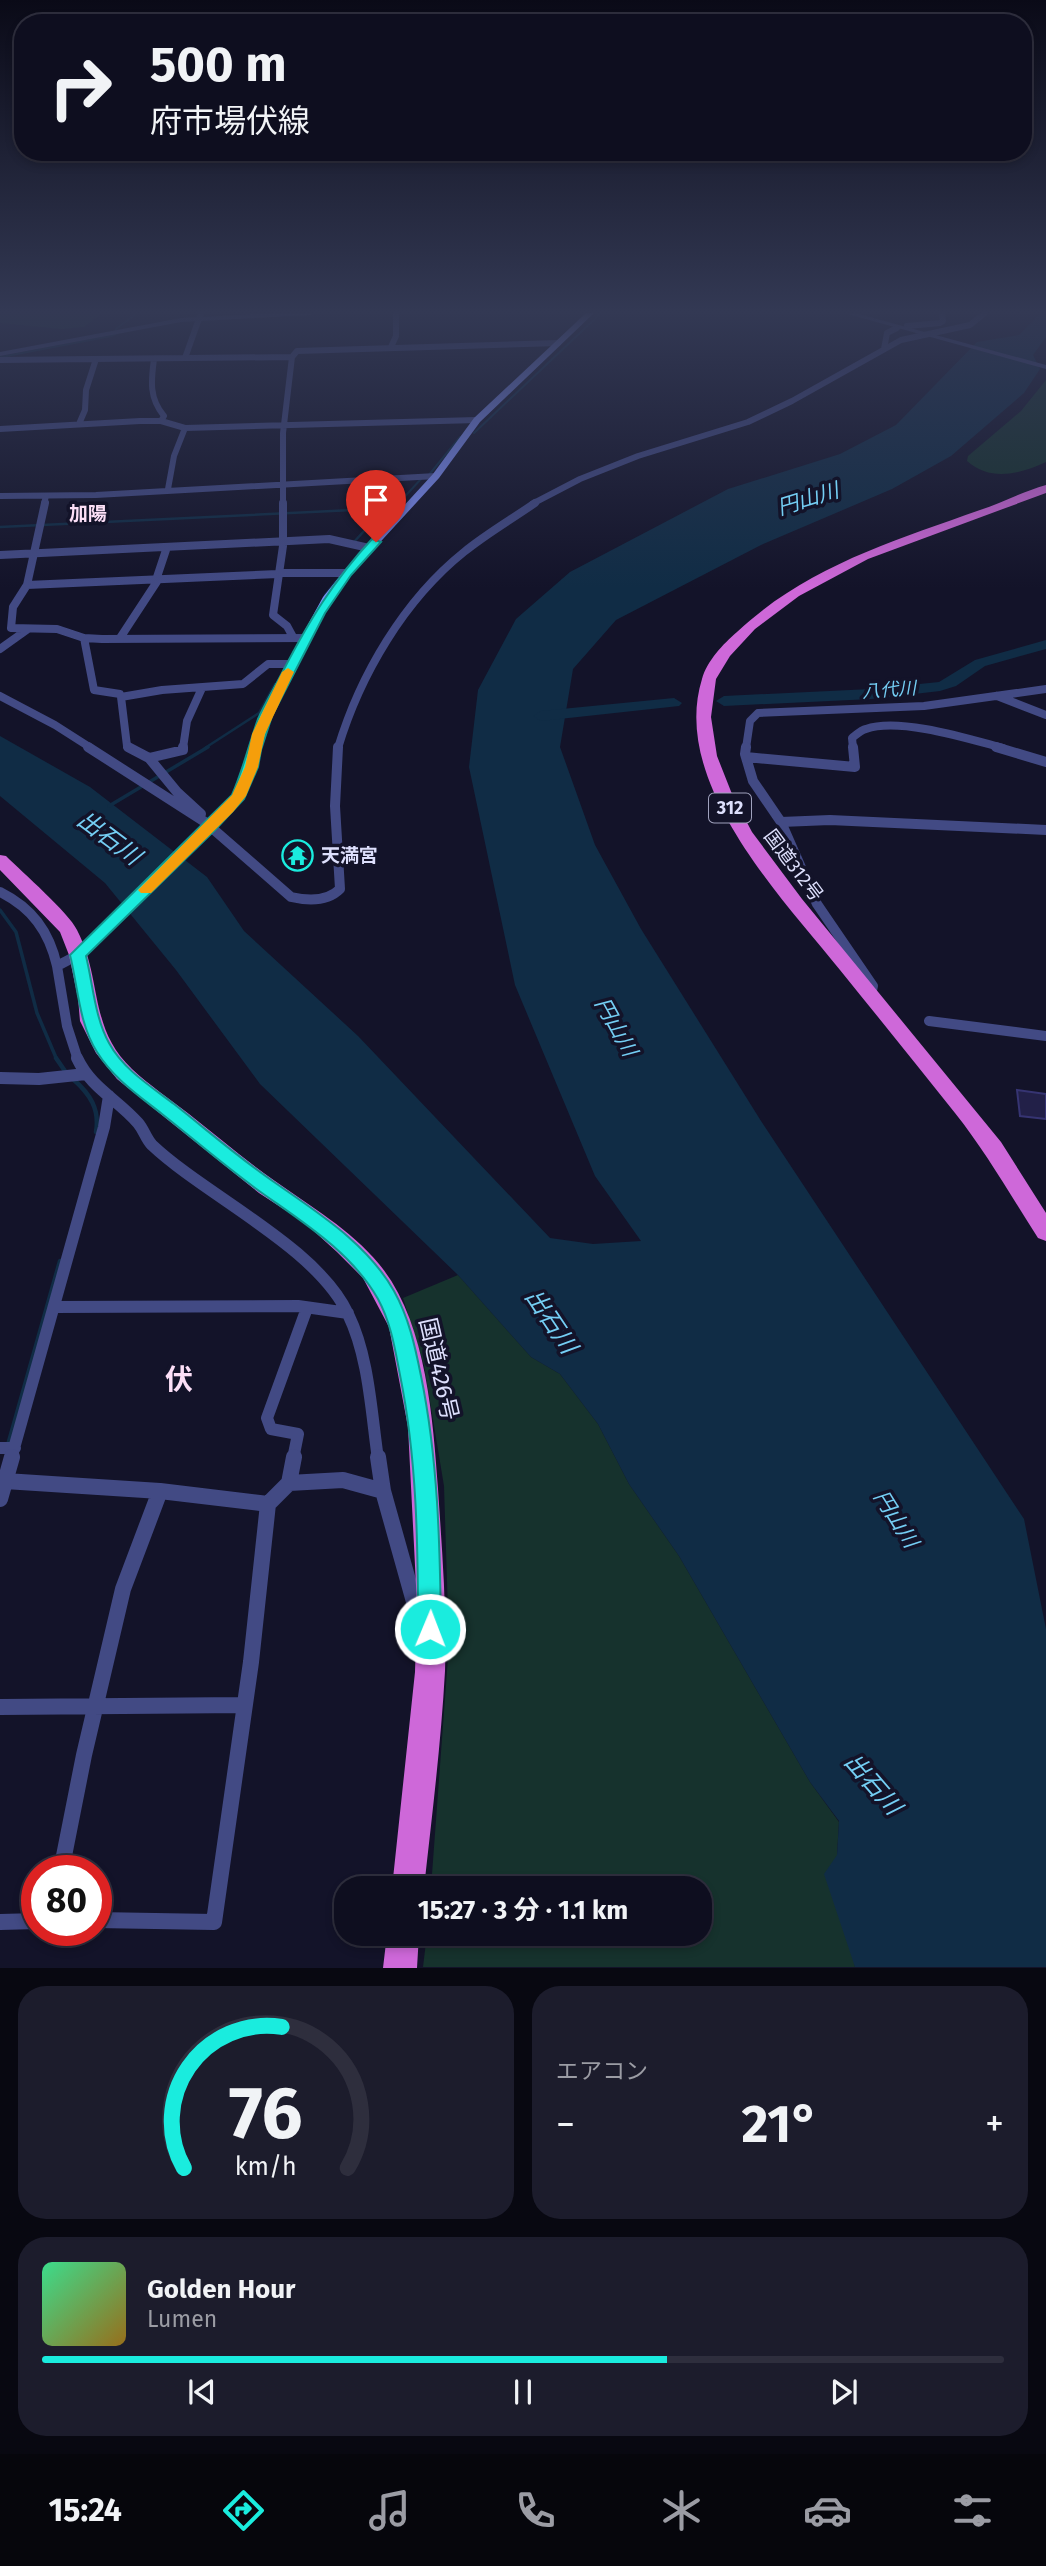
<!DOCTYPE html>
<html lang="ja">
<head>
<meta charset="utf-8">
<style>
  body { margin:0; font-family:"Fira Sans","Noto Sans JP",sans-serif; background:#1c1c2c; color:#f1f3f6; height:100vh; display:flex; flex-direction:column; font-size:26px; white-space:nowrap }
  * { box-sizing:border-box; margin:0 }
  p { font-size:23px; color:#9b9ca4 }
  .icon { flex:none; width:38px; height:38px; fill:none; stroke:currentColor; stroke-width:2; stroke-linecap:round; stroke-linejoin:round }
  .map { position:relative; height:1968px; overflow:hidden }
  .sheet { display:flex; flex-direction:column; gap:18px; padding:18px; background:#080811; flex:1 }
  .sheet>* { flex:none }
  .hud { position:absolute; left:14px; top:14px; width:1018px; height:147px; border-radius:28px; box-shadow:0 4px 10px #0003,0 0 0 2px #2e2e3d; background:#0e0e1f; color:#f1f3f6; overflow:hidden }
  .speed { position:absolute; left:21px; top:1855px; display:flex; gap:14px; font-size:35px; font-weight:700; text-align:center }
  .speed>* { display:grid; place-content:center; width:91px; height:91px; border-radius:50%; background:#0e0e1f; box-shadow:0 4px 10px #0003,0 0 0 2px #2e2e3d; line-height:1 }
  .speed .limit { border:10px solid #d22; background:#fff; color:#111 }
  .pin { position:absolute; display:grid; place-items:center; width:60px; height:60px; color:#fff; margin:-72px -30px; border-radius:50% 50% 50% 0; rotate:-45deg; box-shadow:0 0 7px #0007 }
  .pin .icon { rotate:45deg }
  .me { position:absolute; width:77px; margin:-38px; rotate:1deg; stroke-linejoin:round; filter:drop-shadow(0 0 5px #0008) }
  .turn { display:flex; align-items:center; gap:24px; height:147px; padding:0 21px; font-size:32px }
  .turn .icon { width:91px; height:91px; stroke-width:2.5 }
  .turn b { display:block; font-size:49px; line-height:60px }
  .big { font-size:52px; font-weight:700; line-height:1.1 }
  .sheet .widget { flex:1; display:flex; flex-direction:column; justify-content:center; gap:10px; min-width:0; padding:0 24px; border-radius:28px; background:#1c1c2c }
  .sheet .dial { align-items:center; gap:0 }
  .dial svg { height:182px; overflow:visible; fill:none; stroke:#2e2e3d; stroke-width:7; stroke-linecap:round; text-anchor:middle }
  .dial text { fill:#f1f3f6; stroke:none }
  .song { display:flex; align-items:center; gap:21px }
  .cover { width:84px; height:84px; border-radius:10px; background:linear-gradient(135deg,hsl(150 70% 55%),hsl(40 70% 35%)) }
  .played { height:7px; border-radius:4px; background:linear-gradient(90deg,#1aecde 65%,#2e2e3d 65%) }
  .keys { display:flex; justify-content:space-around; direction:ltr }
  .heat { display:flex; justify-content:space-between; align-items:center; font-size:38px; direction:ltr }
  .sheet .tiles { flex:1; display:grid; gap:18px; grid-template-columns:1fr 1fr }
  .widget:last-child { grid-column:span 2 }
  .trip { position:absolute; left:334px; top:1876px; width:378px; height:70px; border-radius:28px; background:#0e0e1f; box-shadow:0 4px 10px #0003,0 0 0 2px #2e2e3d; font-weight:700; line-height:70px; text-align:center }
  .menu { display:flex; height:112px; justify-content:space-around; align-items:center; background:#06060c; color:#9b9ca4 }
  .menu .icon { width:49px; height:49px }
  .menu .current { color:#1aecde }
  .menu b { font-size:32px; color:#f1f3f6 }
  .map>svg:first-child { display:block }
  .green { fill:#16322d }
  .water { fill:#102c45 }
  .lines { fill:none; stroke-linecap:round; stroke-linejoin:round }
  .stream-far3 { stroke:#102c45; stroke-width:2 }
  .stream-far2 { stroke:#102c45; stroke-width:2.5 }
  .stream-far1 { stroke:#102c45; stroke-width:3.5 }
  .stream { stroke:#102c45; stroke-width:4.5 }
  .river { fill:#102c45; fill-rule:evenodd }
  .building { fill:#222048; stroke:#363472; stroke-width:2 }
  .minor-far4 { stroke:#424a84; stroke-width:6 }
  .minor-far3 { stroke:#424a84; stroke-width:8 }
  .minor-far2 { stroke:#424a84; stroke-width:10 }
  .minor-far1 { stroke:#424a84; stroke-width:12 }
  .minor { stroke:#424a84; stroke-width:16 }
  .tertiary { fill:#424a84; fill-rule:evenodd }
  .secondary { fill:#7c8df4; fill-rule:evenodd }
  .trunk { fill:#ce68d9; fill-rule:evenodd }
  .route { fill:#1aecde; stroke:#119990; stroke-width:2 }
  .slow { fill:#f59e0b }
  .labels { text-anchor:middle; stroke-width:7; stroke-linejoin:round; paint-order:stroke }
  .far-water-label { font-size:18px; font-style:italic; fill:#74cef4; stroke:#131329 }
  .shield { fill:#131329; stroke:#a0a2bd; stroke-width:2 }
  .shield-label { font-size:18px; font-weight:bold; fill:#dddffc }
  .far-quarter-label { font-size:19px; font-weight:bold; fill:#fcdff7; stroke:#131329 }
  .poi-label { font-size:19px; font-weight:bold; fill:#dddffc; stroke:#131329; text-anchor:start }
  .street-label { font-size:19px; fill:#dddffc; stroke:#131329 }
  .water-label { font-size:21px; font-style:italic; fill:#74cef4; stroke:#131329 }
  .near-street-label { font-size:23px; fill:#dddffc; stroke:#131329 }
  .near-water-label { font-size:24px; font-style:italic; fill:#74cef4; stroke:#131329 }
  .near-quarter-label { font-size:28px; font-weight:bold; fill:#fcdff7; stroke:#131329 }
</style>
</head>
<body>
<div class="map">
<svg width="1046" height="1968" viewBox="0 0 1046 1968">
  <rect width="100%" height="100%" fill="#131329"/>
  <path class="green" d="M 0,313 L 102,313 L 84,327 L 61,329 L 0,323 Z
    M 1046,380 L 1046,462 C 1020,474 991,482 967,461 L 968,456 L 1021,411 Z
    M 458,1275 L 531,1357 L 560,1374 L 598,1424 L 629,1484 L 679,1556 L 810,1782 L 839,1822 L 837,1855 L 855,1967 L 423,1967 L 427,1934 L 700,1934 L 700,1888 L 431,1888 L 449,1644 L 444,1486 L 424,1365 L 403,1298 Z"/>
  <path class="water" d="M 1041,313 L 1046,313 L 1046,337 L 1033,355 L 1040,369 L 1024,393 L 951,456 L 892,489 L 761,545 L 616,620 L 573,669 L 560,747 L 595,845 L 641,929 L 761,1121 L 1024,1519 L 1046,1629 L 1046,1967 L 855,1967 L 824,1874 L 837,1855 L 839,1821 L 810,1782 L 679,1556 L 629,1484 L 598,1424 L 560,1374 L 531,1357 L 458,1275 L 260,1084 L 176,970 L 105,883 L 0,796 L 0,736 L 90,787 L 207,877 L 244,931 L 358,1036 L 550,1238 L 593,1244 L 641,1241 L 595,1176 L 515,985 L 469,767 L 478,690 L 516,619 L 570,572 L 728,489 L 840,454 L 896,425 L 977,342 L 1019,335 Z"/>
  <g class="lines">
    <path class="stream-far3" d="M 1,357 L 111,336 L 118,333 L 116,329 L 137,313
      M 474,433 L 601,313
      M 428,476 L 460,437
      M 398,504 L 421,479"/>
    <path class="stream-far2" d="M 0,527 L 394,508
      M 353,543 L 376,518 L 385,518 L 399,503
      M 325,595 L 362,550 L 359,548
      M 205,748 L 259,713 L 275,684"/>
    <path class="stream-far1" d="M 109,806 L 208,747
      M 0,910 L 16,932 L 37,1013 L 57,1060"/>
    <path class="stream" d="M 56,1058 L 67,1074
      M 73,1079 C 90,1094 100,1109 96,1132
      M 8,1445 L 60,1261"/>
    <path class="river" d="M 1046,640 L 1046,649 L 985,666 L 956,686 L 940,691 L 871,699 L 724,706 L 716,701 L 724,696 L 871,689 L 939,682 L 975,660 Z
      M 674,698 L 682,703 L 679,706 L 541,721 L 533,716 L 541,711 Z"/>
  </g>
  <path class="building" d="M 1017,1090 L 1046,1094 L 1046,1119 L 1020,1116 Z"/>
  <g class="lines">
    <path class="minor-far4" d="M 907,326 L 940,323 L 943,321 L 942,313
      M 391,347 L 396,336 L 396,313
      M 884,349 L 887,333 L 897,328
      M 185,358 L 201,313
      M 154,359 C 151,381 149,398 164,416 L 161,421
      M 0,360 L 292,357 L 297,351 L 558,343
      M 79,424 L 85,410 L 86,390 L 96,359
      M 0,429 L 140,421 L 161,421 L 185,428 L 477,420
      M 168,489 L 174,456 L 185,428
      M 0,496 L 96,495 L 436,476
      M 44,504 L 46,496
      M 283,504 L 283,433 L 292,357
      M 532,504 L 580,479 L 638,456 L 748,422 L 792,401 L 901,340 L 970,325 L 985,313"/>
    <path class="minor-far3" d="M 45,503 L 27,585 L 13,607 L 11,628 L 57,629 L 84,638 L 102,639 L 307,638
      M 283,503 L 283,546 L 273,615 L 287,626 L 293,637
      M 0,555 L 329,539 L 369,548
      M 279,573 L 347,573
      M 156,580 L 167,547
      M 27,585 L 278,574
      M 84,638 L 94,690 L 120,694 L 121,697 L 162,690 L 243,684 L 268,664 L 293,664
      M 120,638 L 158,580
      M 0,649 L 28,629
      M 0,696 L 55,725 L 91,748
      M 997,696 L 1046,715
      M 121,697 L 127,746 L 131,748
      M 183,748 L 187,721 L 202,688
      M 338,748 C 360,675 404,600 464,552 C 486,534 512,519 535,503
      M 746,748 L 750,721 L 758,713 L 924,706 L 1046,689
      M 853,748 L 852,738 C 856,735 861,730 866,729 C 899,717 969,739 1003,748"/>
    <path class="minor-far2" d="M 88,747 L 205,822 L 291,897 C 308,901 327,902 340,889 L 335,806 L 338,747
      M 128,747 L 149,758 L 177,792 L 201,814
      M 746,747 L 745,754 L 753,781 L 781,822 L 817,904 L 873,986 L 871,995
      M 996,747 L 1046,762
      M 746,757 L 855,767 L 853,747
      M 149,758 L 183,750 L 183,747
      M 781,822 L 830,820 L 1046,830
      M 0,892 C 32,908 49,931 57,966 L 78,955
      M 57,966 L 67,1026 L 78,1060
      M 929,1021 L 1046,1036"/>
    <path class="minor-far1" d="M 77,1058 C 91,1088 117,1099 138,1123 C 144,1130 146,1139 152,1145 C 206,1196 317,1247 348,1314 C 369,1357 371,1411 378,1459
      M 0,1078 L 39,1079 L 86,1074
      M 54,1307 L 298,1306 L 348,1313
      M 0,1448 L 15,1448
      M 11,1459 L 104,1127 L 109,1096
      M 293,1459 L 298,1434 L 271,1429 L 267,1418 L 307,1308"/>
    <path class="minor" d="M 378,1457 L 383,1491 L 420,1623
      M 5,1481 L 160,1491 L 268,1504
      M 289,1483 L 294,1457
      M 0,1499 L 12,1457
      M 0,1707 L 245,1705
      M 61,1871 L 84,1755 L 123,1589 L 160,1491
      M 96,1920 L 214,1922 L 251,1662 L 268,1504 L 289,1483 L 343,1480 L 383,1491
      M 0,1922 L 37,1921"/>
    <path class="tertiary" d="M 274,313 L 314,313 L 310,315 L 181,322 L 0,356 L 0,352 L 181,318 Z
      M 844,313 L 855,313 L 1046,365 L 1046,369 Z"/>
    <path class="secondary" d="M 586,313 L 594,313 L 480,422 L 439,478 L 350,575 L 332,600 L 281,696 L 265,734 L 257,767 L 243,799 L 83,958 L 73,958 L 71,955 L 73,952 L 233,795 L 245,767 L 253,734 L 269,696 L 323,597 L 344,571 L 433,474 L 474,418 Z"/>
    <path class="trunk" d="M 1046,485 L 1046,493 L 868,559 L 799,596 L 755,629 L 730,656 L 716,679 L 711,717 L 717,756 L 732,794 L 752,832 L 802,899 L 1001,1142 L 1046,1213 L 1046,1241 L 1038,1238 C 1011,1196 986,1152 955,1113 C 917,1065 878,1017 840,970 C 781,897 670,782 702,679 C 707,661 723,644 737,632 C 806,567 893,541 980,510 C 1002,503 1024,491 1046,485 Z
      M 0,855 L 6,856 C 23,873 68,912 77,930 C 103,980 88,1027 132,1069 C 149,1085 170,1099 189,1114 C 217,1136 245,1160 275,1181 C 311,1207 350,1229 379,1264 C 426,1320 433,1418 438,1489 C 442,1550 447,1610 445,1671 C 441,1743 432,1816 424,1888 L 392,1888 L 415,1672 L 417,1605 L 408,1427 L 389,1327 L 363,1278 L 337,1252 L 305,1223 L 259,1193 L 117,1079 L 96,1053 L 80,1021 L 78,998 L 69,955 L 60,932 L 0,870 Z
      M 387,1934 L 419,1934 L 417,1968 L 383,1968 Z"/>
  </g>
  <linearGradient id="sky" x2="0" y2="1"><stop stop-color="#0a0a17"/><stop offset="0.53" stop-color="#333954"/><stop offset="1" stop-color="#333954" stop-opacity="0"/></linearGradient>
  <rect width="1046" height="588" fill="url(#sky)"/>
  <path class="route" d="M 372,539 L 381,542 L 351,575 L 325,613 L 272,716 L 261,750 L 258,767 L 244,799 L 215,830 L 86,956 C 93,985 95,1018 109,1043 C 123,1069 150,1086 174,1104 C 207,1130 239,1158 274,1182 C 318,1213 367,1243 394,1291 C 409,1318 415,1346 421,1376 C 438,1459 440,1544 441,1629 L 438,1637 L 430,1641 L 421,1637 L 418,1629 C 418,1544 417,1459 400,1375 C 395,1349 391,1323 378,1299 C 352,1253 304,1223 262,1193 C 227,1168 195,1140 162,1114 C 138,1095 113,1078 97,1052 C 79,1024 78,987 70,955 L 232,795 C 243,770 249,744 258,719 C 265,703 275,687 283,671 C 309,621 333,581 372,539 Z"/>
  <path class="slow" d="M 288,668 L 294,672 L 265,734 L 258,767 L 246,796 L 233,812 L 151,893 L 141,893 L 138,890 L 141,887 L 232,795 L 245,767 L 252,734 L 282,672 Z"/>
  <defs>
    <symbol id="temple-ring" viewBox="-11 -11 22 22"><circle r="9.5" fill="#131329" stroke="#1aecde" stroke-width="1.5"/><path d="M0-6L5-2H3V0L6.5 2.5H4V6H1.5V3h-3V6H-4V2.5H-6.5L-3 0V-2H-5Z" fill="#1aecde"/></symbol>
  </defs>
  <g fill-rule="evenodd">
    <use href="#temple-ring" x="280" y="838" width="35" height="35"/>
  </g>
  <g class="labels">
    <g class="far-water-label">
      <text transform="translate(889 690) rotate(-4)" y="6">八代川</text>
    </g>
    <rect class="shield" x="709" y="793.5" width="42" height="29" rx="5"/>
    <g class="shield-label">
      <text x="730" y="814">312</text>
    </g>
    <g class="far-quarter-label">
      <text x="88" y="520">加陽</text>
    </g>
    <g class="poi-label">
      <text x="321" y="862">天満宮</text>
    </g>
    <g class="street-label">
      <text transform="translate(794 865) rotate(53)" y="7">国道312号</text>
    </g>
    <g class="water-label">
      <text transform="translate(808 499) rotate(-17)" y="7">円山川</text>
      <text transform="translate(616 1027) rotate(61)" y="7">円山川</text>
      <text transform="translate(896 1519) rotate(58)" y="7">円山川</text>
    </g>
    <g class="near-street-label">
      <text transform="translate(439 1369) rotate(77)" y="8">国道426号</text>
    </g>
    <g class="near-water-label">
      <text transform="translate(109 838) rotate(37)" y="8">出石川</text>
      <text transform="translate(551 1321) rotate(56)" y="8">出石川</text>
      <text transform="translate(873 1784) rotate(49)" y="8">出石川</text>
    </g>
    <g class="near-quarter-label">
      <text x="179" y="1389">伏</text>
    </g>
  </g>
</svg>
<div class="speed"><div class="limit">80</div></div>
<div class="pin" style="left:376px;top:542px;background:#d93025"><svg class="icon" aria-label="arrive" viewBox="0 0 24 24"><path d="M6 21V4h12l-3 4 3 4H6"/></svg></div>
<svg class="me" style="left:430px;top:1629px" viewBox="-20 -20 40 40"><circle r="17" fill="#1aecde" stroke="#fff" stroke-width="3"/><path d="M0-11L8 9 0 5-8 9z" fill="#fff"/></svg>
<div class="trip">15:27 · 3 分 · 1.1 km</div>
<div class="hud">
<div class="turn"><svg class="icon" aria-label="right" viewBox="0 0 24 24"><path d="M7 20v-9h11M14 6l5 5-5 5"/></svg><div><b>500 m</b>府市場伏線</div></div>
</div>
</div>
<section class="sheet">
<div class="tiles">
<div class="widget dial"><svg viewBox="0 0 100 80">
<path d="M14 69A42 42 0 1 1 86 69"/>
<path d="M14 69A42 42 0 0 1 57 7" stroke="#1aecde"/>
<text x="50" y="56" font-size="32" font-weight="700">76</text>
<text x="50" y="72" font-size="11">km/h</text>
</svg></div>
<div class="widget"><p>エアコン</p>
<div class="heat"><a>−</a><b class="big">21°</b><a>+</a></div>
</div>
<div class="widget">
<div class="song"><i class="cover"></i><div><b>Golden Hour</b><p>Lumen</p></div></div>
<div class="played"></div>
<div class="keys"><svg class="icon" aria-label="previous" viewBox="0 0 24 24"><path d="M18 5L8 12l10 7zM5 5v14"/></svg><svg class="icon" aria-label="pause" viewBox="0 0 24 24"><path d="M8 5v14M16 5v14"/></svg><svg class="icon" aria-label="next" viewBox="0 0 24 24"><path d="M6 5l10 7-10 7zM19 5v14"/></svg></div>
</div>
</div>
</section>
<nav class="menu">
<b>15:24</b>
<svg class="icon current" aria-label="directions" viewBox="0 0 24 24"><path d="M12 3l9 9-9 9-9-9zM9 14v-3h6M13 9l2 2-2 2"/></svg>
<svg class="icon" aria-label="music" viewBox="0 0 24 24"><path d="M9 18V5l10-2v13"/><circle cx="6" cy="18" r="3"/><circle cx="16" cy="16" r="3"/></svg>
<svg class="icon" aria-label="phone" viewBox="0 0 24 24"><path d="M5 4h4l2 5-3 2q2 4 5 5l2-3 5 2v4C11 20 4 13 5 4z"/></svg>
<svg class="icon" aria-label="climate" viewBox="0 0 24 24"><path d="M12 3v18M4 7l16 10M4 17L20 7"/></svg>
<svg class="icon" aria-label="car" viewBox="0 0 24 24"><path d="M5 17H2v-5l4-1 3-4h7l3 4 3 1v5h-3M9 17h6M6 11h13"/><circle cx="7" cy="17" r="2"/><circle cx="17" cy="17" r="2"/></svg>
<svg class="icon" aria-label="filters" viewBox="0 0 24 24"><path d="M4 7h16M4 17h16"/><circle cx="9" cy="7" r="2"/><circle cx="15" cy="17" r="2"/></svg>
</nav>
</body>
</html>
